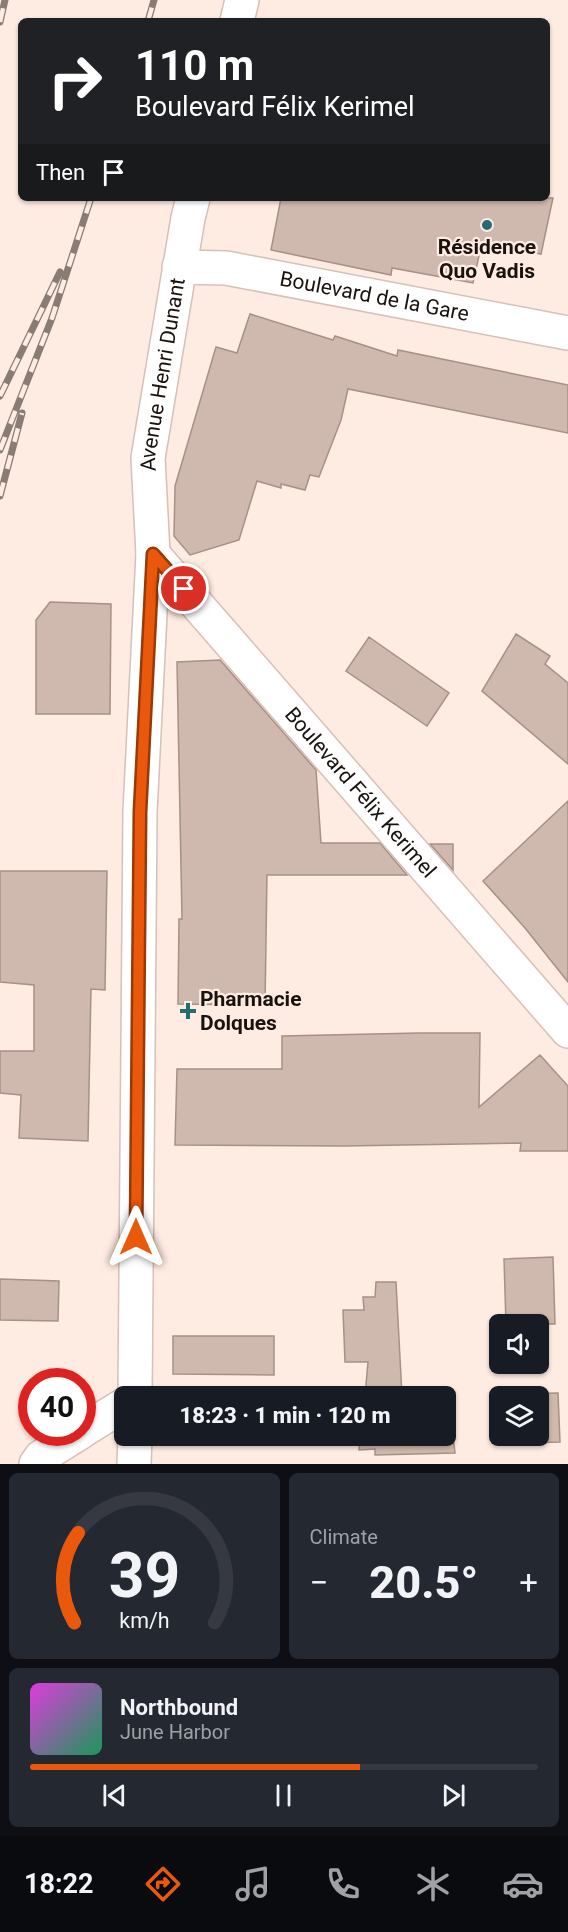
<!DOCTYPE html>
<html lang="en">
<head>
<meta charset="utf-8">
<style>
  body { margin:0; font-family:Roboto,sans-serif; background:#242831; color:#f1f3f6; height:100vh; display:flex; flex-direction:column; font-size:22px; white-space:nowrap }
  * { box-sizing:border-box; margin:0 }
  p { font-size:20px; color:#9ea1a6 }
  .icon { flex:none; width:33px; height:33px; fill:none; stroke:currentColor; stroke-width:2; stroke-linecap:round; stroke-linejoin:round }
  .map { position:relative; height:1464px; overflow:hidden }
  .details { display:flex; flex-direction:column; gap:9px; padding:9px; background:#0d0f14; flex:1 }
  .details>* { flex:none }
  .hud { position:absolute; left:18px; top:18px; width:532px; height:183px; border-radius:9px; box-shadow:0 2px 4px #0004; background:#202124; color:#fff; overflow:hidden }
  .tools { position:absolute; left:489px; top:1314px; display:grid; gap:12px }
  .tools a { display:grid; place-items:center; width:60px; height:60px; border-radius:9px; background:#171b24; box-shadow:0 2px 4px #0004; font-size:30px }
  .speed { position:absolute; left:18px; top:1368px; display:flex; gap:12px; font-size:30px; font-weight:700; text-align:center }
  .speed>* { display:grid; place-content:center; width:78px; height:78px; border-radius:50%; background:#171b24; box-shadow:0 2px 4px #0004; line-height:1 }
  .speed .limit { border:9px solid #d22; background:#fff; color:#111 }
  .pin { position:absolute; display:grid; place-items:center; width:51px; height:51px; color:#fff; margin:-26px; border:3px solid #fff; border-radius:50%; box-shadow:0 2px 6px #0007 }
  .me { position:absolute; width:66px; margin:-33px; rotate:0deg; stroke-linejoin:round; filter:drop-shadow(0 0 4px #0008) }
  .turn { display:flex; align-items:center; gap:21px; height:126px; padding:0 18px; font-size:27px }
  .turn .icon { width:78px; height:78px; stroke-width:2.5 }
  .turn b { display:block; font-size:42px; line-height:51px }
  .then { display:flex; align-items:center; height:57px; padding:0 18px; background:#0003; gap:12px; font-size:22px }
  .big { font-size:45px; font-weight:800; line-height:1.1 }
  .details .tile { flex:1; display:flex; flex-direction:column; justify-content:center; gap:9px; min-width:0; padding:0 21px; border-radius:9px; background:#242831 }
  .details .dial { align-items:center; gap:0 }
  .dial svg { height:156px; overflow:visible; fill:none; stroke:#363941; stroke-width:7; stroke-linecap:round; text-anchor:middle }
  .dial text { fill:#f1f3f6; stroke:none }
  .song { display:flex; align-items:center; gap:18px }
  .cover { width:72px; height:72px; border-radius:9px; background:linear-gradient(135deg,hsl(300 70% 55%),hsl(150 70% 35%)) }
  .played { height:6px; border-radius:3px; background:linear-gradient(90deg,#ea580c 65%,#363941 65%) }
  .keys { display:flex; justify-content:space-around; direction:ltr }
  .heat { display:flex; justify-content:space-between; align-items:center; font-size:33px; direction:ltr }
  .details .tiles { flex:1; display:grid; gap:9px; grid-template-columns:1fr 1fr }
  .tile:last-child { grid-column:span 2 }
  .trip { position:absolute; left:114px; top:1386px; width:342px; height:60px; border-radius:9px; background:#171b24; box-shadow:0 2px 4px #0004; font-weight:800; line-height:60px; text-align:center }
  .tab-bar { display:flex; height:96px; justify-content:space-around; align-items:center; background:#090b0e; color:#9ea1a6 }
  .tab-bar .icon { width:42px; height:42px }
  .tab-bar .current { color:#ea580c }
  .tab-bar b { font-size:27px; color:#f1f3f6 }
  .map>svg:first-child { display:block }
  .building { fill:#cfb8ad; stroke:#a79186; stroke-width:1.5 }
  .lines { fill:none; stroke-linecap:round; stroke-linejoin:round }
  .minor-casing { stroke:#d7c0b5; stroke-width:36 }
  .tertiary-casing { stroke:#d7c0b5; stroke-width:36 }
  .minor { stroke:#fff; stroke-width:33 }
  .tertiary { stroke:#fff; stroke-width:33 }
  .rail-casing { stroke:#897c75; stroke-width:7 }
  .rail { stroke:#feebe1; stroke-width:4.5; stroke-dasharray:14; stroke-linecap:butt }
  .route-casing { stroke:#983908; stroke-width:15 }
  .route { stroke:#ea580c; stroke-width:10 }
  .poi-dot { fill:#216d70; stroke:#feebe1; stroke-width:2 }
  .labels { text-anchor:middle; stroke-width:4.5; stroke-linejoin:round; paint-order:stroke }
  .poi-label { font-size:21px; font-weight:bold; fill:#1a120e; stroke:#feebe1 }
  .street-label { font-size:21px; fill:#1a120e; stroke:#feebe1 }
</style>
</head>
<body>
<div class="map">
<svg width="568" height="1464" viewBox="0 0 568 1464">
  <rect width="100%" height="100%" fill="#feebe1"/>
  <path class="building" d="M 281,198 L 553,198 L 541,254 L 482,242 L 473,283 L 392,268 L 391,275 L 271,250 Z
    M 250,314 L 333,340 L 335,336 L 397,356 L 398,350 L 568,385 L 568,433 L 348,389 L 341,420 L 319,477 L 310,475 L 305,490 L 281,484 L 281,488 L 257,481 L 239,540 L 190,555 L 174,536 L 175,486 L 216,347 L 237,353 Z
    M 50,602 L 111,604 L 110,714 L 36,714 L 36,620 Z
    M 516,634 L 550,656 L 545,664 L 568,683 L 568,764 L 482,691 Z
    M 369,637 L 449,693 L 427,726 L 346,671 Z
    M 220,660 L 316,770 L 321,843 L 380,843 L 407,875 L 267,875 L 265,1005 L 178,1004 L 179,919 L 182,919 L 177,662 Z
    M 568,801 L 568,982 L 525,928 L 483,881 Z
    M 430,844 L 453,844 L 453,870 Z
    M 0,871 L 107,871 L 105,990 L 91,989 L 88,1141 L 19,1138 L 21,1095 L 0,1093 L 0,1051 L 34,1051 L 34,985 L 0,982 Z
    M 419,1033 L 480,1033 L 479,1107 L 540,1055 L 568,1086 L 568,1151 L 520,1151 L 521,1143 L 343,1146 L 175,1145 L 177,1069 L 282,1069 L 282,1036 Z
    M 553,1257 L 555,1324 L 506,1324 L 504,1259 Z
    M 0,1279 L 59,1281 L 58,1321 L 0,1320 Z
    M 376,1282 L 396,1282 L 402,1396 L 365,1396 L 368,1362 L 345,1362 L 343,1310 L 364,1310 L 363,1297 L 375,1297 Z
    M 173,1336 L 274,1336 L 274,1375 L 173,1374 Z
    M 558,1393 L 560,1442 L 521,1443 L 521,1436 L 538,1436 L 538,1396 L 520,1396 L 520,1394 Z
    M 446,1419 L 451,1419 L 455,1453 L 375,1455 L 375,1449 L 359,1450 L 360,1436 L 446,1436 Z"/>
  <g class="lines">
    <defs>
      <g id="minor">
        <path id="s1" d="M 179,267 L 226,268 L 568,333"/>
        <path id="s2" d="M 153,554 L 568,1031"/>
        <path d="M 82,1431 L 124,1405"/>
        <path d="M 36,1464 L 41,1457 L 81,1432"/>
      </g>
      <g id="tertiary">
        <path d="M 237,21 L 242,0"/>
        <path id="s3" d="M 135,1396 L 140,812 L 153,554 L 148,458 L 188,218 L 193,198"/>
        <path d="M 134,1464 L 135,1436"/>
      </g>
    </defs>
    <use href="#minor" class="minor-casing"/>
    <use href="#tertiary" class="tertiary-casing"/>
    <use href="#minor" class="minor"/>
    <use href="#tertiary" class="tertiary"/>
    <defs>
      <path id="rail" d="M 148,21 L 154,0
        M 0,22 L 5,0
        M 0,396 L 60,272
        M 0,450 L 52,318 L 91,198
        M 0,496 L 22,413"/>
    </defs>
    <use href="#rail" class="rail-casing"/>
    <use href="#rail" class="rail"/>
  </g>
  <g class="lines">
    <defs>
      <path id="route" d="M 136,1237 L 140,812 L 153,554 L 184,589"/>
    </defs>
    <use href="#route" class="route-casing"/>
    <use href="#route" class="route"/>
  </g>
  <g class="poi-dot">
    <circle cx="487" cy="225" r="6"/>
    <path d="M185 1002h6v6h6v6h-6v6h-6v-6h-6v-6h6z"/>
  </g>
  <g class="labels">
    <g class="poi-label">
      <text x="487" y="254">Résidence<tspan x="487" dy="24">Quo Vadis</tspan></text>
      <text x="200" y="1006" text-anchor="start">Pharmacie<tspan x="200" dy="24">Dolques</tspan></text>
    </g>
    <g class="street-label">
      <text dy="7" stroke="none"><textPath href="#s1" startOffset="198">Boulevard de la Gare</textPath></text>
      <text dy="7" stroke="none"><textPath href="#s3" startOffset="1023">Avenue Henri Dunant</textPath></text>
      <text dy="7" stroke="none"><textPath href="#s2" startOffset="316">Boulevard Félix Kerimel</textPath></text>
    </g>
  </g>
</svg>
<div class="tools">
<a><svg class="icon" aria-label="sound" viewBox="0 0 24 24"><path d="M4 9h4l5-4v14l-5-4H4zM17 9q2 3 0 6"/></svg></a>
<a><svg class="icon" aria-label="layers" viewBox="0 0 24 24"><path d="M12 4l9 5-9 5-9-5zM3 14l9 5 9-5"/></svg></a>
</div>
<div class="speed"><div class="limit">40</div></div>
<div class="pin" style="left:184px;top:589px;background:#d93025"><svg class="icon" aria-label="arrive" viewBox="0 0 24 24"><path d="M6 21V4h12l-3 4 3 4H6"/></svg></div>
<svg class="me" style="left:136px;top:1237px" viewBox="-20 -20 40 40"><path d="M0-17L14 15 0 8-14 15z" fill="#ea580c" stroke="#fff" stroke-width="4"/></svg>
<div class="trip">18:23 · 1 min · 120 m</div>
<div class="hud">
<div class="turn"><svg class="icon" aria-label="right" viewBox="0 0 24 24"><path d="M7 20v-9h11M14 6l5 5-5 5"/></svg><div><b>110 m</b>Boulevard Félix Kerimel</div></div>
<div class="then">Then<svg class="icon" aria-label="arrive" viewBox="0 0 24 24"><path d="M6 21V4h12l-3 4 3 4H6"/></svg></div>
</div>
</div>
<section class="details">
<div class="tiles">
<div class="tile dial"><svg viewBox="0 0 100 80">
<path d="M14 69A42 42 0 1 1 86 69"/>
<path d="M14 69A42 42 0 0 1 16 23" stroke="#ea580c"/>
<text x="50" y="56" font-size="32" font-weight="700">39</text>
<text x="50" y="72" font-size="11">km/h</text>
</svg></div>
<div class="tile"><p>Climate</p>
<div class="heat"><a>−</a><b class="big">20.5°</b><a>+</a></div>
</div>
<div class="tile">
<div class="song"><i class="cover"></i><div><b>Northbound</b><p>June Harbor</p></div></div>
<div class="played"></div>
<div class="keys"><svg class="icon" aria-label="previous" viewBox="0 0 24 24"><path d="M18 5L8 12l10 7zM5 5v14"/></svg><svg class="icon" aria-label="pause" viewBox="0 0 24 24"><path d="M8 5v14M16 5v14"/></svg><svg class="icon" aria-label="next" viewBox="0 0 24 24"><path d="M6 5l10 7-10 7zM19 5v14"/></svg></div>
</div>
</div>
</section>
<nav class="tab-bar">
<b>18:22</b>
<svg class="icon current" aria-label="directions" viewBox="0 0 24 24"><path d="M12 3l9 9-9 9-9-9zM9 14v-3h6M13 9l2 2-2 2"/></svg>
<svg class="icon" aria-label="music" viewBox="0 0 24 24"><path d="M9 18V5l10-2v13"/><circle cx="6" cy="18" r="3"/><circle cx="16" cy="16" r="3"/></svg>
<svg class="icon" aria-label="phone" viewBox="0 0 24 24"><path d="M5 4h4l2 5-3 2q2 4 5 5l2-3 5 2v4C11 20 4 13 5 4z"/></svg>
<svg class="icon" aria-label="climate" viewBox="0 0 24 24"><path d="M12 3v18M4 7l16 10M4 17L20 7"/></svg>
<svg class="icon" aria-label="car" viewBox="0 0 24 24"><path d="M5 17H2v-5l4-1 3-4h7l3 4 3 1v5h-3M9 17h6M6 11h13"/><circle cx="7" cy="17" r="2"/><circle cx="17" cy="17" r="2"/></svg>
</nav>
</body>
</html>
